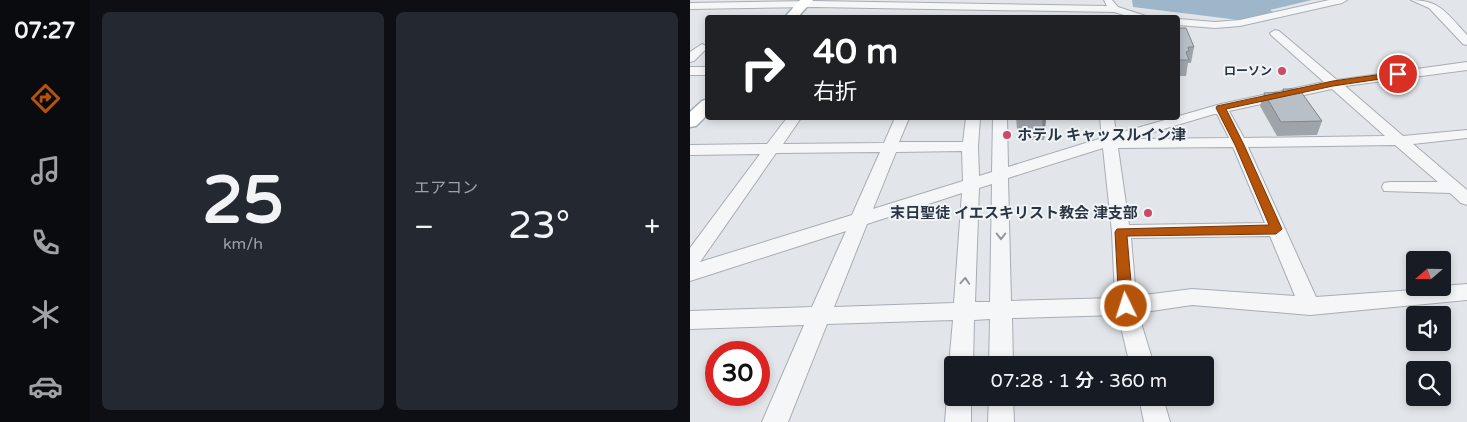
<!DOCTYPE html>
<html lang="ja">
<head>
<meta charset="utf-8">
<style>
  body { margin:0; font-family:"Varela Round","Noto Sans JP",sans-serif; background:#242831; color:#f1f3f6; height:100vh; display:flex; flex-direction:column; font-size:19px; white-space:nowrap }
  * { box-sizing:border-box; margin:0 }
  p { font-size:16px; color:#9ea1a6 }
  .icon { flex:none; width:28px; height:28px; fill:none; stroke:currentColor; stroke-width:2; stroke-linecap:round; stroke-linejoin:round }
  .map { position:relative; flex:1; overflow:hidden }
  .side { display:flex; flex-direction:column; gap:12px; padding:12px; background:#0d0f14; width:600px }
  .side>* { flex:none }
  .top-card { position:absolute; left:15px; top:15px; width:475px; height:105px; border-radius:5px; box-shadow:0 2px 8px #0003; background:#202124; color:#fff; overflow:hidden }
  .needle { width:32px; rotate:250deg }
  .tools { position:absolute; left:716px; top:251px; display:grid; gap:10px }
  .tools a { display:grid; place-items:center; width:45px; height:45px; border-radius:5px; background:#171b24; box-shadow:0 2px 8px #0003; font-size:25px }
  .speed { position:absolute; left:15px; top:341px; display:flex; gap:10px; font-size:25px; font-weight:700; text-align:center }
  .speed>* { display:grid; place-content:center; width:65px; height:65px; border-radius:50%; background:#171b24; box-shadow:0 2px 8px #0003; line-height:1 }
  .speed .limit { border:8px solid #d22; background:#fff; color:#111 }
  .pin { position:absolute; display:grid; place-items:center; width:42px; height:42px; color:#fff; margin:-21px; border:2px solid #fff; border-radius:50%; box-shadow:0 1px 5px #0007 }
  .me { position:absolute; width:55px; margin:-28px; rotate:356deg; stroke-linejoin:round; filter:drop-shadow(0 0 4px #0008) }
  .turn { display:flex; align-items:center; gap:18px; height:105px; padding:0 25px; font-size:22px }
  .turn .icon { width:65px; height:65px; stroke-width:2.5 }
  .turn b { display:block; font-size:35px; line-height:42px }
  .big { font-size:38px; font-weight:600; line-height:1.1 }
  .side .widget { flex:1; display:flex; flex-direction:column; justify-content:center; gap:8px; min-width:0; padding:0 18px; border-radius:8px; background:#242831 }
  .side .dial { align-items:center; gap:0 }
  .dial b { font-size:65px; line-height:1 }
  .heat { display:flex; justify-content:space-between; align-items:center; font-size:28px; direction:ltr }
  .side .tiles { flex:1; display:grid; gap:12px; grid-template-columns:repeat(2,1fr) }
  .trip { position:absolute; left:254px; top:356px; width:270px; height:50px; border-radius:5px; background:#171b24; box-shadow:0 2px 8px #0003; font-weight:600; line-height:50px; text-align:center }
  main { display:flex; flex:1; min-height:0 }
  .tab-bar { display:flex; flex-direction:column; width:90px; justify-content:space-around; align-items:center; background:#090b0e; color:#9ea1a6 }
  .tab-bar .icon { width:35px; height:35px }
  .tab-bar .active { color:#b45309 }
  .tab-bar b { font-size:22px; color:#f1f3f6 }
  .map>svg:first-child { display:block }
  .water { fill:#9db6c9 }
  .lines { fill:none; stroke-linecap:round; stroke-linejoin:round }
  .minor-casing { stroke:#a7adb4; stroke-width:2 }
  .major-casing { stroke:#a1abb6; stroke-width:3 }
  .minor { fill:#f5f6f8; fill-rule:evenodd }
  .major { fill:#fff; fill-rule:evenodd }
  .wall { fill:#9fa4ab }
  .shaded-wall { fill:#82868b }
  .building { fill:#b9bfc7; stroke:#82868b }
  .oneway { stroke:#90959d }
  .route { fill:#b45309; stroke:#753606 }
  .poi-dot { fill:#cd4965; stroke:#f1f4f7; stroke-width:2 }
  .labels { text-anchor:middle; stroke-width:4; stroke-linejoin:round; paint-order:stroke }
  .far-poi-label { font-size:12px; font-weight:bold; fill:#2a3442; stroke:#f1f4f7; text-anchor:end }
  .poi-label { font-size:15px; font-weight:bold; fill:#2a3442; stroke:#f1f4f7; text-anchor:start }
</style>
</head>
<body>
<main>
<nav class="tab-bar">
<b>07:27</b>
<svg class="icon active" aria-label="directions" viewBox="0 0 24 24"><path d="M12 3l9 9-9 9-9-9zM9 14v-3h6M13 9l2 2-2 2"/></svg>
<svg class="icon" aria-label="music" viewBox="0 0 24 24"><path d="M9 18V5l10-2v13"/><circle cx="6" cy="18" r="3"/><circle cx="16" cy="16" r="3"/></svg>
<svg class="icon" aria-label="phone" viewBox="0 0 24 24"><path d="M5 4h4l2 5-3 2q2 4 5 5l2-3 5 2v4C11 20 4 13 5 4z"/></svg>
<svg class="icon" aria-label="climate" viewBox="0 0 24 24"><path d="M12 3v18M4 7l16 10M4 17L20 7"/></svg>
<svg class="icon" aria-label="car" viewBox="0 0 24 24"><path d="M5 17H2v-5l4-1 3-4h7l3 4 3 1v5h-3M9 17h6M6 11h13"/><circle cx="7" cy="17" r="2"/><circle cx="17" cy="17" r="2"/></svg>
</nav>
<section class="side">
<div class="tiles">
<div class="widget dial"><b>25</b><p>km/h</p></div>
<div class="widget"><p>エアコン</p>
<div class="heat"><a>−</a><b class="big">23°</b><a>+</a></div>
</div>
</div>
</section>
<div class="map">
<svg width="777" height="422" viewBox="0 0 777 422">
  <rect width="100%" height="100%" fill="#e2e6ea"/>
  <path class="water" d="M 442,0 L 622,0 L 580,10 L 583,12 L 549,20 L 443,7 Z"/>
  <g class="lines">
    <defs>
      <path id="minor" d="M 414,0 L 422,0 L 428,7 L 462,18 L 444,18 L 424,12 L 124,7 L 0,9 L 0,3 L 124,1 L 417,6 Z
        M 639,0 L 657,0 L 652,3 L 550,26 L 525,28 L 488,25 L 488,19 L 525,22 L 550,20 Z
        M 721,0 C 751,0 758,15 777,35 L 777,45 L 773,44 L 739,8 Z
        M 585,30 L 589,31 L 647,80 L 777,62 L 777,70 L 655,86 L 713,136 L 777,130 L 777,138 L 723,144 L 777,190 L 777,205 L 771,203 L 760,193 L 694,191 L 692,187 L 694,183 L 700,182 L 748,182 L 705,145 L 558,147 L 626,297 L 752,288 L 752,286 L 777,284 L 777,300 L 620,315 L 502,305 L 448,313 L 464,365 L 440,365 L 428,315 L 322,318 L 323,365 L 299,365 L 300,319 L 284,320 L 283,365 L 262,365 L 262,372 L 259,365 L 263,320 L 137,324 L 98,422 L 72,422 L 114,325 L 0,329 L 0,311 L 122,307 L 156,231 L 0,281 L 0,248 L 70,154 L 0,155 L 0,145 L 77,144 L 97,118 L 111,118 L 93,144 L 194,143 L 205,118 L 219,118 L 209,142 L 273,142 L 276,118 L 290,118 L 288,146 L 289,176 L 302,172 L 303,118 L 317,118 L 318,167 L 412,138 L 410,118 L 424,118 L 426,134 L 531,104 L 634,82 L 581,35 L 580,33 ZM 642,89 L 695,136 L 554,138 L 539,111 ZM 524,114 L 527,114 L 539,138 L 440,139 ZM 543,147 L 575,223 L 439,225 L 428,148 ZM 413,148 L 422,232 L 425,298 L 321,301 L 318,178 ZM 272,151 L 273,181 L 183,209 L 206,152 ZM 190,152 L 162,215 L 10,262 L 86,153 ZM 302,184 L 300,302 L 285,302 L 289,188 ZM 272,193 L 264,303 L 144,307 L 177,224 ZM 580,236 L 605,296 L 502,289 L 446,296 L 441,238 Z
        M 12,44 L 18,47 L 4,61 L 0,62 L 0,52 Z
        M 0,67 L 18,67 L 18,75 L 0,75 Z
        M 262,389 L 262,398 L 281,398 L 281,422 L 255,422 L 257,398 Z
        M 299,398 L 323,398 L 324,422 L 298,422 Z
        M 449,398 L 473,398 L 480,422 L 454,422 Z"/>
      <path id="major" d="M 110,0 L 123,0 L 107,18 L 94,18 Z
        M 18,99 L 18,114 L 6,126 L 0,127 L 0,112 L 12,101 Z"/>
    </defs>
    <use href="#minor" class="minor-casing"/>
    <use href="#major" class="major-casing"/>
    <use href="#minor" class="minor"/>
    <use href="#major" class="major"/>
  </g>
  <path class="wall" d="M 488,28 L 504,47 L 501,63 L 498,63 L 496,76 L 488,76 Z
    M 593,89 L 632,121 L 627,135 L 587,136 L 570,106 L 574,93 L 592,92 Z
    M 326,118 L 356,118 L 354,140 L 328,140 Z"/>
  <path class="shaded-wall" d="M 352,118 L 356,118 L 354,140 Z"/>
  <path class="building" d="M 488,28 L 496,28 L 504,47 L 498,47 L 499,51 L 496,52 L 499,60 L 488,60 Z
    M 593,89 L 609,89 L 632,121 L 591,122 L 574,93 L 594,92 Z"/>
  <defs><path id="oneway-chevron" d="M-2-3.5L2.5 0L-2 3.5" fill="none" stroke-width="1.6" stroke-linecap="round" stroke-linejoin="round" transform="scale(1.25)"/></defs>
  <g class="oneway">
    <use href="#oneway-chevron" transform="translate(311 236) rotate(90)"/>
    <use href="#oneway-chevron" transform="translate(275 281) rotate(-86)"/>
  </g>
  <path class="route" d="M 708,72 L 712,74 L 711,76 L 643,86 L 536,109 L 554,145 L 592,229 L 586,234 L 437,236 L 443,306 L 441,310 L 436,311 L 431,310 L 429,306 L 425,232 L 427,229 L 579,225 L 545,145 L 526,108 L 527,106 L 643,81 Z"/>
  <g class="poi-dot">
    <circle cx="592" cy="71" r="5"/>
    <circle cx="317" cy="135" r="5"/>
    <circle cx="458" cy="213" r="5"/>
  </g>
  <g class="labels">
    <g class="far-poi-label">
      <text x="582" y="75">ローソン</text>
    </g>
    <g class="poi-label">
      <text x="327" y="140">ホテル キャッスルイン津</text>
      <text x="448" y="218" text-anchor="end">末日聖徒 イエスキリスト教会 津支部</text>
    </g>
  </g>
</svg>
<div class="tools">
<a><svg class="needle" viewBox="-14 -14 28 28"><path d="M0-13l5 13h-10z" fill="#e53935"/><path d="M0 13l5-13h-10z" fill="#9ea1a6"/></svg></a>
<a><svg class="icon" aria-label="sound" viewBox="0 0 24 24"><path d="M4 9h4l5-4v14l-5-4H4zM17 9q2 3 0 6"/></svg></a>
<a><svg class="icon" aria-label="search" viewBox="0 0 24 24"><circle cx="10" cy="10" r="6"/><path d="M15 15l6 6"/></svg></a>
</div>
<div class="speed"><div class="limit">30</div></div>
<div class="pin" style="left:708px;top:74px;background:#d93025"><svg class="icon" aria-label="arrive" viewBox="0 0 24 24"><path d="M6 21V4h12l-3 4 3 4H6"/></svg></div>
<svg class="me" style="left:436px;top:306px" viewBox="-20 -20 40 40"><circle r="17" fill="#b45309" stroke="#fff" stroke-width="3"/><path d="M0-11L8 9 0 5-8 9z" fill="#fff"/></svg>
<div class="trip">07:28 · 1 分 · 360 m</div>
<div class="top-card">
<div class="turn"><svg class="icon" aria-label="right" viewBox="0 0 24 24"><path d="M7 20v-9h11M14 6l5 5-5 5"/></svg><div><b>40 m</b>右折</div></div>
</div>
</div>
</main>
</body>
</html>
